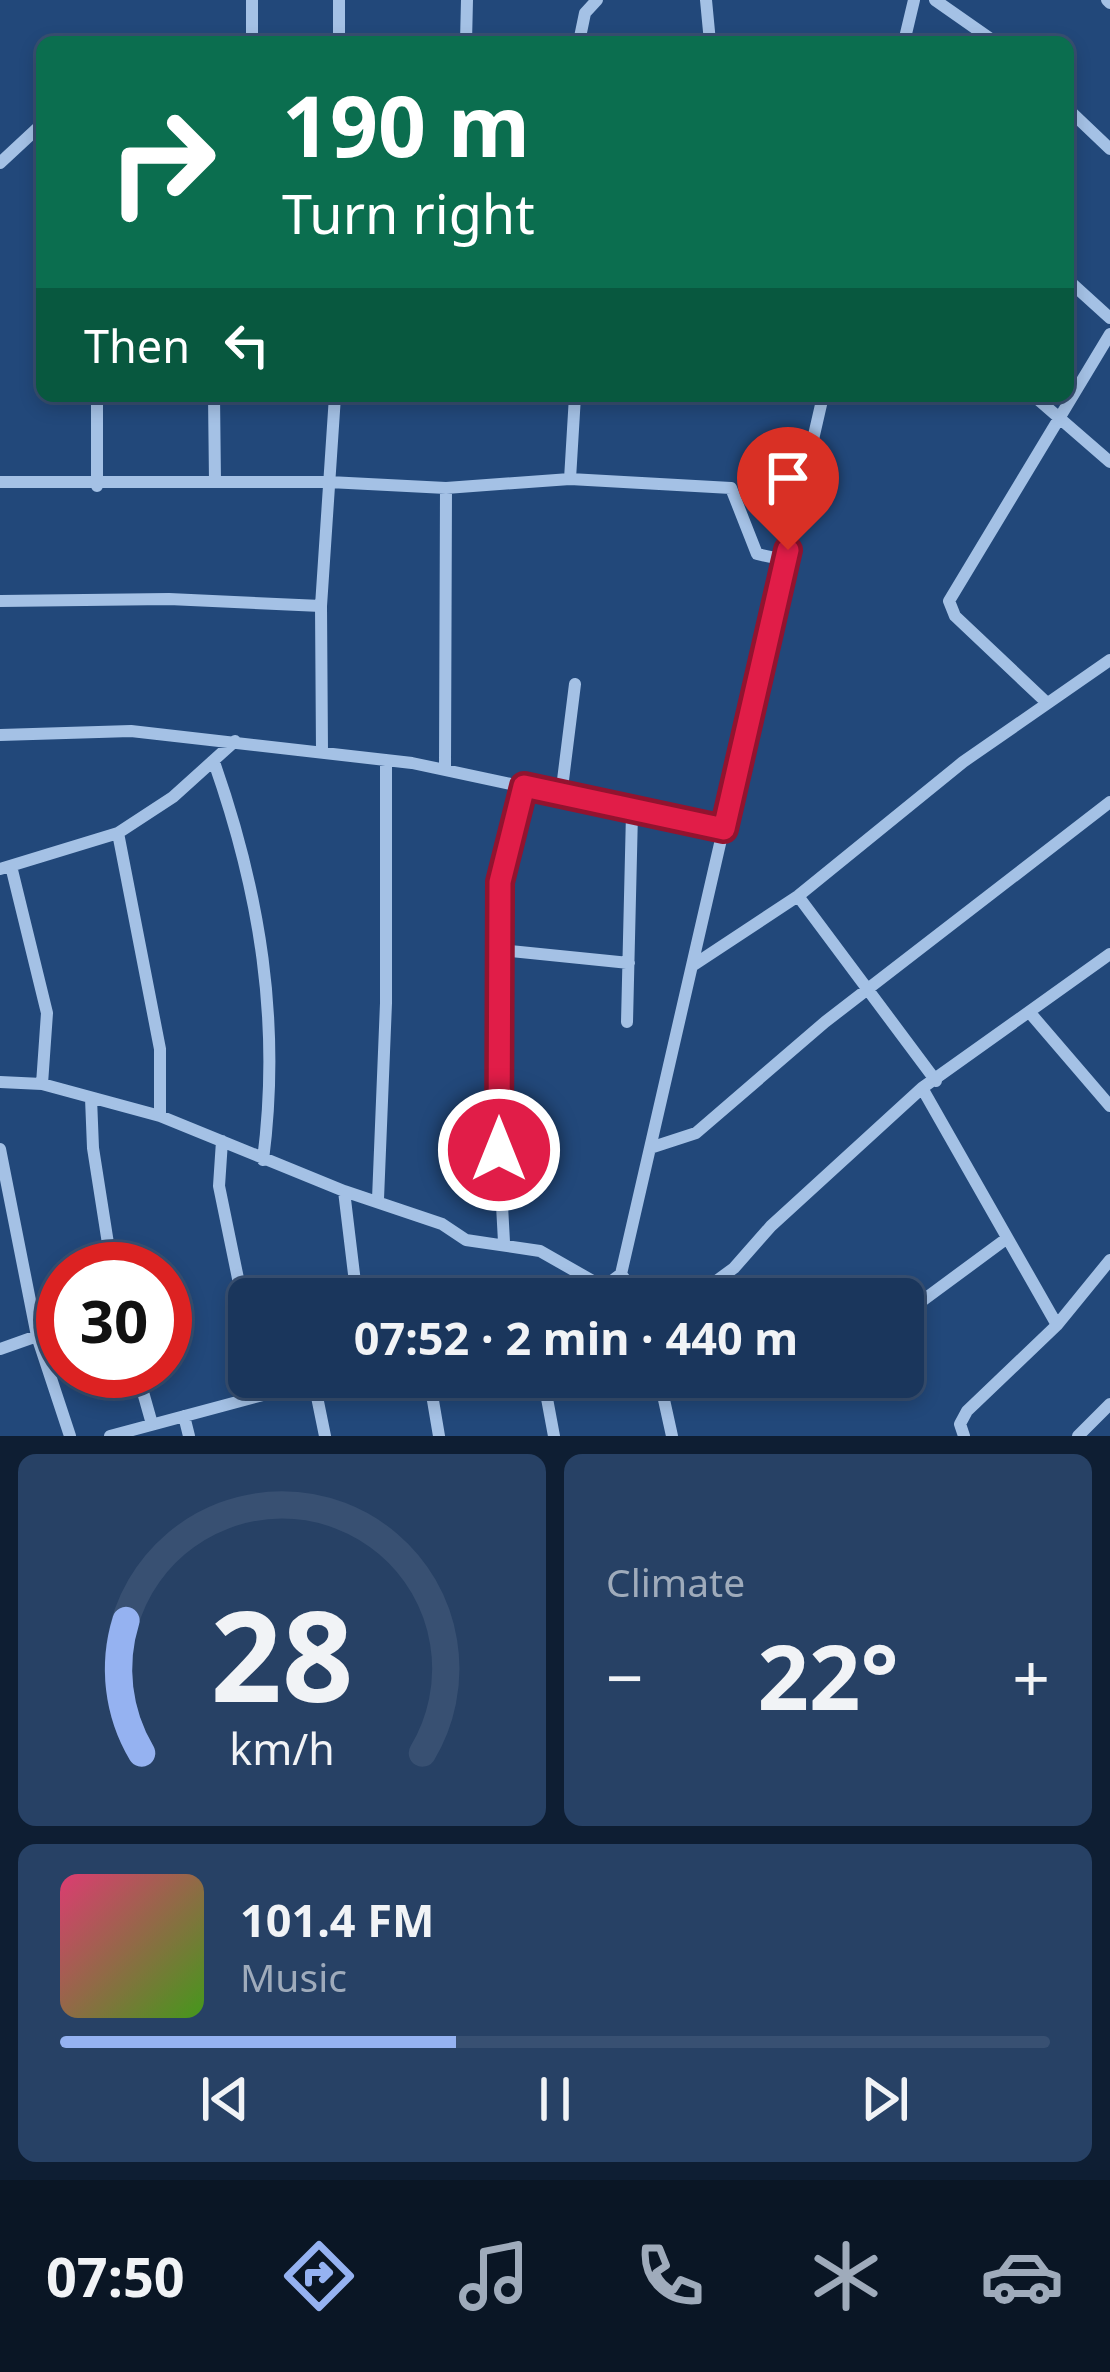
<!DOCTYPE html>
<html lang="en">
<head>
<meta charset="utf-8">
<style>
  body { margin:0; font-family:"Noto Sans",sans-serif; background:#274165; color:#f1f3f6; height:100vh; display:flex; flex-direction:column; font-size:45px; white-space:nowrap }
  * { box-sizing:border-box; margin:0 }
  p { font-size:39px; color:#9fabbb }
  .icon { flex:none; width:66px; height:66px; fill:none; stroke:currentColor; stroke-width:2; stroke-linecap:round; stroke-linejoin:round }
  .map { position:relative; height:1436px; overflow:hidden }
  .drawer { display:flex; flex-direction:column; gap:18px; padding:18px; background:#0e1e33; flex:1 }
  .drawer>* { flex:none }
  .hud { position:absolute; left:36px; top:36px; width:1038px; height:366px; border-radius:18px; box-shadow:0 6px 18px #0003,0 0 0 3px #385072; background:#0b6e4f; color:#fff; overflow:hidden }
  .speed { position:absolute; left:36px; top:1242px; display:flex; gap:24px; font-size:60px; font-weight:700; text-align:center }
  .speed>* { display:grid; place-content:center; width:156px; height:156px; border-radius:50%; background:#1a365c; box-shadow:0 6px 18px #0003,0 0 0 3px #385072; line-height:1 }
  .speed .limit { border:18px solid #d22; background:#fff; color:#111 }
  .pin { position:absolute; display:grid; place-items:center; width:102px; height:102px; color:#fff; margin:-123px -51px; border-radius:50% 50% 50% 0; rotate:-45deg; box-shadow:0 0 12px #0007 }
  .pin .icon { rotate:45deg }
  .me { position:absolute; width:132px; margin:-66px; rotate:0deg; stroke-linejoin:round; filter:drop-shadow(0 0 9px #0008) }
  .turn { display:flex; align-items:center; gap:42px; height:252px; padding:0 48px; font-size:54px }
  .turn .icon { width:156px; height:156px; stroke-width:2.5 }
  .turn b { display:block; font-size:84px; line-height:102px }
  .then { display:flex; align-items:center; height:114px; padding:0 48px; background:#0003; gap:24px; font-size:45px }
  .big { font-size:90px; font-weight:700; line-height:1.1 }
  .drawer .card { flex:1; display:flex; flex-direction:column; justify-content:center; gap:18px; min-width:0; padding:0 42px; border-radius:18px; background:#274165 }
  .drawer .dial { align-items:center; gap:0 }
  .dial svg { height:312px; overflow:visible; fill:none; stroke:#385072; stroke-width:7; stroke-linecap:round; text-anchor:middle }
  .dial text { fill:#f1f3f6; stroke:none }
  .song { display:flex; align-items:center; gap:36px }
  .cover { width:144px; height:144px; border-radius:18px; background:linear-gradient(135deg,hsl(340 70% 55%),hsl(100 70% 35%)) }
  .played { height:12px; border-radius:6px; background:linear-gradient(90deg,#95b2f1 40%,#385072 40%) }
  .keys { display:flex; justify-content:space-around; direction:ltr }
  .heat { display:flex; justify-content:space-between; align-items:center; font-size:66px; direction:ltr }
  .drawer .tiles { flex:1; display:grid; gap:18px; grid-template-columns:1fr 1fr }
  .card:last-child { grid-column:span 2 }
  .trip { position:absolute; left:228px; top:1278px; width:696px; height:120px; border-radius:18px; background:#1a365c; box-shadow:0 6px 18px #0003,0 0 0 3px #385072; font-weight:700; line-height:120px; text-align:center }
  .dock { display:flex; height:192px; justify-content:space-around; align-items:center; background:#0a1625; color:#9fabbb }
  .dock .icon { width:84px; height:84px }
  .dock .on { color:#95b2f1 }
  .dock b { font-size:54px; color:#f1f3f6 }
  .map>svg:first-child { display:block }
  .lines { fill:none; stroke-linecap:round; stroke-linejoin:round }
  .minor { stroke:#a4c1e5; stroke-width:12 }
  .route-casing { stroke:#92132f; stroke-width:30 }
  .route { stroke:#e11d48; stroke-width:21 }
</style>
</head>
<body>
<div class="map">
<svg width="1110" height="1436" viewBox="0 0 1110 1436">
  <rect width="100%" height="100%" fill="#22487a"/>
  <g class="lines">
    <path class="minor" d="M 252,0 L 252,42
      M 339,0 L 339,42
      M 706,0 L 710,42
      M 935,0 L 995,42
      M 1107,0 L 1110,3
      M 466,42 L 467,0
      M 579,42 L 585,13 L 597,0
      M 904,42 L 914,0
      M 1068,109 L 1110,149
      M 0,163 L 42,124
      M 1068,280 L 1110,318
      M 97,396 L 97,486
      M 214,396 L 215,482
      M 1034,396 L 1110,462
      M 570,479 L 575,396
      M 0,482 L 329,482 L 446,488 L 570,479 L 731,488 L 757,554 L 785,560
      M 0,601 L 169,599 L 321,606
      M 1046,702 L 955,616 L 949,601 L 1110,334
      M 0,735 L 131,731 L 412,763 L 723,829
      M 322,752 L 321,606 L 335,396
      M 214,762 C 260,893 281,1022 263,1160
      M 445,769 L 446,488
      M 561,796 L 575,684
      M 118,833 L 160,1049 L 160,1116
      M 11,866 L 47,1013 L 42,1084
      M 0,869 L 118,833 L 173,797 L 235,741
      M 798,896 L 936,1081
      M 500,950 L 629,963
      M 692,966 L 798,896 L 963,762 L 1110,660
      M 1031,1014 L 1110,1106
      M 627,1022 L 632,813
      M 0,1082 L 42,1084 L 160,1116 L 344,1191 L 442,1224 L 466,1240 L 540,1251 L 605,1288
      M 922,1088 L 1057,1325
      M 91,1098 L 93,1148 L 112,1269
      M 222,1141 L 219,1186 L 249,1332
      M 650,1148 L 696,1133 L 825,1022 L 1110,802
      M 0,1149 L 37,1336 L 70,1436
      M 344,1191 L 357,1299
      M 378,1199 L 386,1003 L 386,760
      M 504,1242 L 499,1150 L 500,882 L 524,786
      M 621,1274 L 639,1299
      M 588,1299 L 621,1274 L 823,396
      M 692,1299 L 734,1268 L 771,1226 L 922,1088 L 1110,954
      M 903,1315 L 1006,1239
      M 0,1349 L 37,1336
      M 137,1371 L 152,1424
      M 259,1377 L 263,1395
      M 429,1377 L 439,1436
      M 543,1377 L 554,1436
      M 659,1377 L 672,1436
      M 814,1383 L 822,1377
      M 315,1387 L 325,1436
      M 184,1416 L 189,1436
      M 110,1436 L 263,1395 L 368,1377
      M 964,1436 L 960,1424 L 967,1411 L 1057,1325 L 1110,1260
      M 1078,1436 L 1110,1404"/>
  </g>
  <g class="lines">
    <defs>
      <path id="route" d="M 499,1150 L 500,882 L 524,786 L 724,829 L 788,550"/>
    </defs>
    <use href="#route" class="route-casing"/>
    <use href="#route" class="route"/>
  </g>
</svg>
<div class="speed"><div class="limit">30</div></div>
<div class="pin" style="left:788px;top:550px;background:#d93025"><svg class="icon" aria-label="arrive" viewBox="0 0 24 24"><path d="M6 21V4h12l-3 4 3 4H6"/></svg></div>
<svg class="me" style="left:499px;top:1150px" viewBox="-20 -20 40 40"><circle r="17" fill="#e11d48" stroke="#fff" stroke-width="3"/><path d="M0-11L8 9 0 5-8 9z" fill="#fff"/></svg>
<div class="trip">07:52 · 2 min · 440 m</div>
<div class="hud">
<div class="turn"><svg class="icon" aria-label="right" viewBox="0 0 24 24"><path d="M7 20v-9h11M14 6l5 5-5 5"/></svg><div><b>190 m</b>Turn right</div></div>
<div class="then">Then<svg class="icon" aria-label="left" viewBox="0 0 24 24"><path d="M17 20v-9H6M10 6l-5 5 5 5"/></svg></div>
</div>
</div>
<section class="drawer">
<div class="tiles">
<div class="card dial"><svg viewBox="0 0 100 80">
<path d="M14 69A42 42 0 1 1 86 69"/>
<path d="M14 69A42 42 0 0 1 10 35" stroke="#95b2f1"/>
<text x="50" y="56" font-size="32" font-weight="700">28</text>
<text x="50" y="72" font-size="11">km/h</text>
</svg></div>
<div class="card"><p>Climate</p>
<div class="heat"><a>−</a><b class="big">22°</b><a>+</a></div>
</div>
<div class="card">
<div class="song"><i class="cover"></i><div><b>101.4 FM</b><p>Music</p></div></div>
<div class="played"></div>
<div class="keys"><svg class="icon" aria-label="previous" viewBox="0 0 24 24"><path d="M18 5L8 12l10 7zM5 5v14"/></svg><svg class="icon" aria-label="pause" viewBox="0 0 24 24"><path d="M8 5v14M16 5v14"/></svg><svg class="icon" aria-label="next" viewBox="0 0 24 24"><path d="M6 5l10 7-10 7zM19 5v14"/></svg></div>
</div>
</div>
</section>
<nav class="dock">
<b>07:50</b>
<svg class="icon on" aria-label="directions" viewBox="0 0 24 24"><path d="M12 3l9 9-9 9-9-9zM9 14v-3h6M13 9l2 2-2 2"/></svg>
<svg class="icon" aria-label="music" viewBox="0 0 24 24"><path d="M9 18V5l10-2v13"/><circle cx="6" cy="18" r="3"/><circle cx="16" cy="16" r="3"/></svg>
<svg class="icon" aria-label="phone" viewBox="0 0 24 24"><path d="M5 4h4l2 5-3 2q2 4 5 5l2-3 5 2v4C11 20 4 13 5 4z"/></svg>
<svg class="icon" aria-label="climate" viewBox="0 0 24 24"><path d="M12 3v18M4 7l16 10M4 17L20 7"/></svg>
<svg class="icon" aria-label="car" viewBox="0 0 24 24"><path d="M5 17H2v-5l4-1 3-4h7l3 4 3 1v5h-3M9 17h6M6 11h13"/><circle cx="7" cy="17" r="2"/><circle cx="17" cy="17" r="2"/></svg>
</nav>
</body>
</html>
